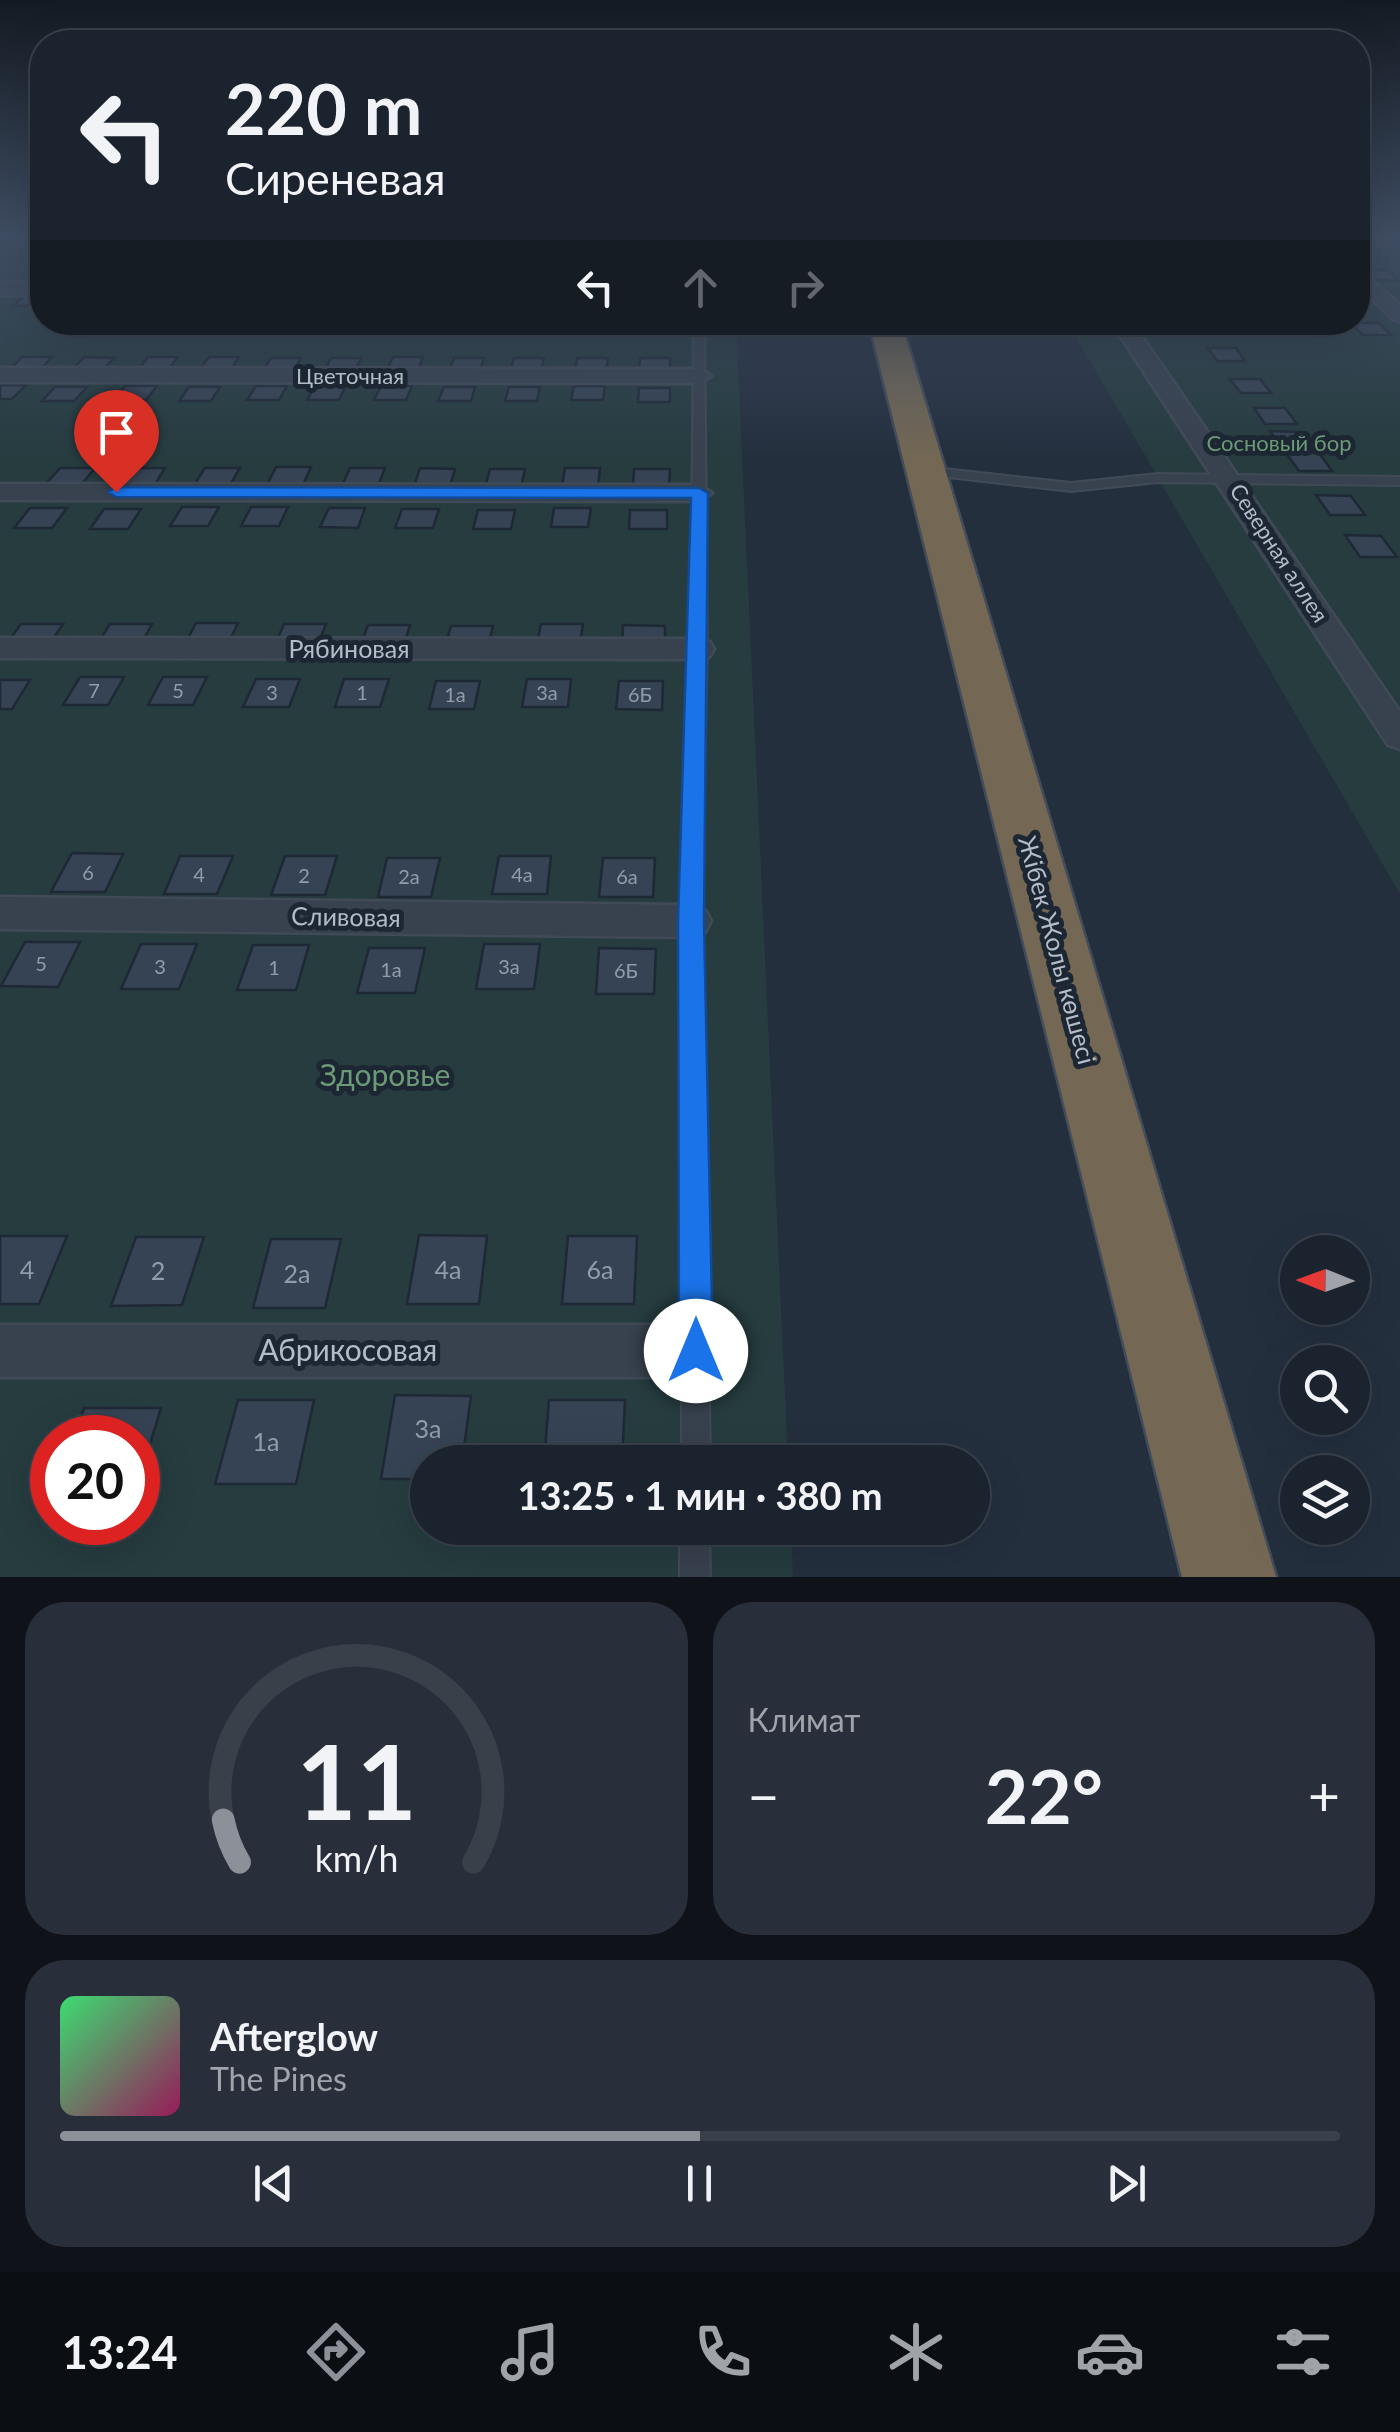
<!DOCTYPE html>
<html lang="ru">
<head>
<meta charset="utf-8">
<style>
  body { margin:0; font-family:Lato,sans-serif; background:#282f3a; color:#f1f3f6; height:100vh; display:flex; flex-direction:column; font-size:38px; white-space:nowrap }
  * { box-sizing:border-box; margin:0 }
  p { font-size:32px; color:#a0a4aa }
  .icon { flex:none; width:55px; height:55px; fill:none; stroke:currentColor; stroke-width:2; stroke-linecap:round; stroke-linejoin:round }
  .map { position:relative; height:1577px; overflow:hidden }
  .drawer { display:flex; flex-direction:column; gap:25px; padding:25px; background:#0f1319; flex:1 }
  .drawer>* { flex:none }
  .hud { position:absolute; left:30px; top:30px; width:1340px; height:305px; border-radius:40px; box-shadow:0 10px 40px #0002,0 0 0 2px #39404a; background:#1b232e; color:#f1f3f6; overflow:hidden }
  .needle { width:65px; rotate:271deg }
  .tools { position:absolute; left:1280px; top:1235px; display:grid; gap:20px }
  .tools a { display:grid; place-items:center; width:90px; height:90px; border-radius:50%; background:#1b232e; box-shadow:0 10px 40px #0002,0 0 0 2px #39404a; font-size:50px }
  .speed { position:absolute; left:30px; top:1415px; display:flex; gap:20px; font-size:50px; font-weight:700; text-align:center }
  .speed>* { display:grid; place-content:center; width:130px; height:130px; border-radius:50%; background:#1b232e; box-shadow:0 10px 40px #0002,0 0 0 2px #39404a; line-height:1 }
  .speed .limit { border:15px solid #d22; background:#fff; color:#111 }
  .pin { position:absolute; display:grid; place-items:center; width:85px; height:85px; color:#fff; margin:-102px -42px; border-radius:50% 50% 50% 0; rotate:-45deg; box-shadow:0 0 10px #0007 }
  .pin .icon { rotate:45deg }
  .me { position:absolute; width:110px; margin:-55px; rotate:0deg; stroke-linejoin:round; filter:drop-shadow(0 0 8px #0008) }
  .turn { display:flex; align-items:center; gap:35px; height:210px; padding:0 30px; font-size:45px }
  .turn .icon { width:130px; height:130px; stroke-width:2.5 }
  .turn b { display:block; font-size:70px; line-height:85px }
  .lanes { display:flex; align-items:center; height:95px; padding:0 30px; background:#0003; justify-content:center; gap:50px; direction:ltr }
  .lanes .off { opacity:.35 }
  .big { font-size:75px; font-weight:700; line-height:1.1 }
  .drawer .widget { flex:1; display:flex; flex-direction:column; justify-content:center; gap:15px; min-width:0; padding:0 35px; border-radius:40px; background:#282f3a }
  .drawer .dial { align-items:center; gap:0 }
  .dial svg { height:260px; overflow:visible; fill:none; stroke:#39404a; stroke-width:7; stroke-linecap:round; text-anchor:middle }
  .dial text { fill:#f1f3f6; stroke:none }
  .song { display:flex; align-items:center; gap:30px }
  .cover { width:120px; height:120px; border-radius:15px; background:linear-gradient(135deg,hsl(140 70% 55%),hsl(330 70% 35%)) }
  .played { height:10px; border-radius:5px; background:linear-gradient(90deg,#8c9099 50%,#39404a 50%) }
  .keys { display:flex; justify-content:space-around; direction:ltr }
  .heat { display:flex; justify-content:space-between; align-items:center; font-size:55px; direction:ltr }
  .drawer .tiles { flex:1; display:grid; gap:25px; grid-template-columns:1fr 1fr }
  .widget:last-child { grid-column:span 2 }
  .trip { position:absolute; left:410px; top:1445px; width:580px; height:100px; border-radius:50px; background:#1b232e; box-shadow:0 10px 40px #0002,0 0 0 2px #39404a; font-weight:700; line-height:100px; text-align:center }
  .tabs { display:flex; height:160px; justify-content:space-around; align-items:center; background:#0b0e12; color:#a0a4aa }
  .tabs .icon { width:70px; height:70px }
  .tabs .active { color:#8c9099 }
  .tabs b { font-size:45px; color:#f1f3f6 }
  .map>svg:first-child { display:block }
  .green { fill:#263c3f; fill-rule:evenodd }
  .building { fill:#364354; stroke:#1f2835; stroke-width:2.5 }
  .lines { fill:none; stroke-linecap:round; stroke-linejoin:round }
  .lane-casing { stroke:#414a57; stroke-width:4 }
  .street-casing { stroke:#414a57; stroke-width:5 }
  .highway-casing { stroke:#434c59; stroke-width:5 }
  .lane { fill:#38414e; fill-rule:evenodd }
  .street { fill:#38414e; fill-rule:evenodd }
  .highway { fill:#746855; fill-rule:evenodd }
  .route { fill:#1a73e8; stroke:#114b97; stroke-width:2.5 }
  .labels { text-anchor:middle; stroke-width:10; stroke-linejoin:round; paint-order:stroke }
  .number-label { font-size:20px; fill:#929caa }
  .far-street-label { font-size:22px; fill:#b4bcc9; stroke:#1d2633 }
  .far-park-label { font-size:22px; fill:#6b9a76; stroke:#1d2633 }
  .street-label { font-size:25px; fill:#b4bcc9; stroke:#1d2633 }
  .near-number-label { font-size:25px; fill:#929caa }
  .near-park-label { font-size:30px; fill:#6b9a76; stroke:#1d2633 }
  .near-street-label { font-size:30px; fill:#b4bcc9; stroke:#1d2633 }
</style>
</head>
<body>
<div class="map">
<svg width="1400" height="1577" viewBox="0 0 1400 1577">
  <rect width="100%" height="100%" fill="#242f3e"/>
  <path class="green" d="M 0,237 L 42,237 L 42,322 L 736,323 L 788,1462 L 428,1462 L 428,1528 L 791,1528 L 793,1577 L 0,1577 ZM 52,1438 L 138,1438 L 138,1522 L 52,1522 Z
    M 1358,237 L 1400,237 L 1400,894 L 1068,323 L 1358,322 Z"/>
  <path class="building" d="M 1363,270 L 1388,270 L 1399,280 L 1373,280 Z
    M 24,296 L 42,296 L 42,305 L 13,306 Z
    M 1351,323 L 1379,323 L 1391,335 L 1363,335 Z
    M 1208,348 L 1236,348 L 1245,361 L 1217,361 Z
    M 22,357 L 52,357 L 40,370 L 9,370 Z
    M 84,357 L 114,358 L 103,370 L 72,370 Z
    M 148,357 L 178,357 L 168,370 L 138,370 Z
    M 209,357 L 239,357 L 230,370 L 199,370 Z
    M 393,357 L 423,357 L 418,370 L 387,370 Z
    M 271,358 L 301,358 L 294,371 L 263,370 Z
    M 331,358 L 361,358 L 355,371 L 324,371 Z
    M 454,358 L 484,358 L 480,371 L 449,371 Z
    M 514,358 L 544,358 L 541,371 L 510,371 Z
    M 577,358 L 608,358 L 606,371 L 575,371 Z
    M 640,358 L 670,358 L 670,371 L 639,371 Z
    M 1230,379 L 1260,379 L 1271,393 L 1241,393 Z
    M 0,385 L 26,385 L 12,399 L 0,399 Z
    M 346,385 L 339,400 L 307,400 L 315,386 Z
    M 125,386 L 157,386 L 146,400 L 114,400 Z
    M 256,386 L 287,386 L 279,400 L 247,400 Z
    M 381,386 L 412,386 L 406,400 L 374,400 Z
    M 574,386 L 605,386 L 603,400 L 571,400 Z
    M 55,387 L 87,387 L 74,401 L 42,401 Z
    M 189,387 L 220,387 L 211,401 L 179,401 Z
    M 444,387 L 475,387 L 471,401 L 438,401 Z
    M 509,387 L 540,387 L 537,401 L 505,401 Z
    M 639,388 L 670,388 L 670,402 L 638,402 Z
    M 1254,408 L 1285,408 L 1297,424 L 1265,424 Z
    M 1270,431 L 1302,432 L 1314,448 L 1282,448 Z
    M 1286,453 L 1319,453 L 1332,471 L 1299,471 Z
    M 276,467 L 311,467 L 303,485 L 267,485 Z
    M 60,468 L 95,468 L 81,485 L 45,485 Z
    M 130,468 L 165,468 L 154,486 L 118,486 Z
    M 205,468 L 240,468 L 230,485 L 194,485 Z
    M 350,468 L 385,468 L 378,486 L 342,486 Z
    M 420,468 L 455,469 L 450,486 L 414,486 Z
    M 565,468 L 600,468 L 598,486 L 562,486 Z
    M 490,469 L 525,469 L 521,487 L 485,487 Z
    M 634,469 L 670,469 L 669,487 L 633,487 Z
    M 1316,495 L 1351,496 L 1365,515 L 1330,515 Z
    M 182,507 L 219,507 L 208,526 L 170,526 Z
    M 251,507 L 288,507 L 279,526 L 241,526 Z
    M 30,508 L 67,508 L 52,528 L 14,528 Z
    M 329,508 L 365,508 L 358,528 L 320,527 Z
    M 554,508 L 591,508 L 588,527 L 551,527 Z
    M 104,509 L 141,509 L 128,529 L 90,529 Z
    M 402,509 L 439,509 L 433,528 L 395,528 Z
    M 478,510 L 515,510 L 511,529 L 473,529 Z
    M 630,510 L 667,510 L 667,529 L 629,529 Z
    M 1345,535 L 1381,536 L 1397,557 L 1360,557 Z
    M 196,623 L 238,623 L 226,648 L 183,648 Z
    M 21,624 L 63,624 L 46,649 L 3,649 Z
    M 110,624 L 152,624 L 138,649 L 94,649 Z
    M 284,624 L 326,624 L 316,649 L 273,649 Z
    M 541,624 L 583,624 L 579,649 L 536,649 Z
    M 368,625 L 410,625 L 402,650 L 359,650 Z
    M 623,625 L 665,626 L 665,651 L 622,651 Z
    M 451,626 L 493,626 L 487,651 L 444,651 Z
    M 80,677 L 124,677 L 108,705 L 63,705 Z
    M 163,677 L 207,677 L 193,705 L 148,705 Z
    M 256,679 L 300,679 L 289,707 L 243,707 Z
    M 344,679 L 389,679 L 380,707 L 335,707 Z
    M 527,679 L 571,679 L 568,707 L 522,707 Z
    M 0,680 L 30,680 L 12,709 L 0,709 Z
    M 436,681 L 480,681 L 474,709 L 429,709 Z
    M 619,681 L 663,681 L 662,710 L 616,709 Z
    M 72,853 L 123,854 L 105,892 L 51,892 Z
    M 180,856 L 233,856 L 217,894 L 164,894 Z
    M 285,856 L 337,856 L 325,895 L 271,895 Z
    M 499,856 L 551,856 L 547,894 L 492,894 Z
    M 387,858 L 440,858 L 431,897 L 378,897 Z
    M 603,858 L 655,858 L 653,897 L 599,897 Z
    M 25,942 L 80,942 L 58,987 L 1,986 Z
    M 141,944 L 197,944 L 179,989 L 121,989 Z
    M 484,944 L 540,944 L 534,989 L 476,989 Z
    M 253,945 L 309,945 L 296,990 L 237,990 Z
    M 369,948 L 425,948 L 415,993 L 357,993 Z
    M 599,948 L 656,949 L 654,994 L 596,994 Z
    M 419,1235 L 487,1236 L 479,1304 L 407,1304 Z
    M 0,1236 L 67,1236 L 39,1304 L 0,1304 Z
    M 568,1236 L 637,1236 L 634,1304 L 562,1304 Z
    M 136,1237 L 204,1237 L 182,1305 L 111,1306 Z
    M 271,1239 L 341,1239 L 325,1308 L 253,1308 Z
    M 395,1395 L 471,1396 L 462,1462 L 428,1462 L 428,1479 L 381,1479 Z
    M 238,1400 L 314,1400 L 296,1484 L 215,1484 Z
    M 549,1400 L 625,1400 L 622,1462 L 544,1462 Z
    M 84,1408 L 161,1408 L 138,1483 L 138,1438 L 74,1438 Z"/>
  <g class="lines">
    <defs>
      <path id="lane" d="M 694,322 L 704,322 L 707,649 L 701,921 L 710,1462 L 682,1462 L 681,921 L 691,649 Z
        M 926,467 L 1071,483 L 1158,474 L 1400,477 L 1400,485 L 1158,482 L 1071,491 L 922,474 L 922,468 Z
        M 680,1528 L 709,1528 L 710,1577 L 680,1577 Z"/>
      <path id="street" d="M 1358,269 L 1400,304 L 1400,321 L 1393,319 L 1358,285 Z
        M 0,283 L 42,283 L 42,295 L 0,295 Z
        M 1111,322 L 1132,322 L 1400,712 L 1400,749 L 1388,745 Z
        M 0,368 L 700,369 L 711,376 L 700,383 L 0,382 Z
        M 0,484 L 699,485 L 712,493 L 699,501 L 0,500 Z
        M 0,638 L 699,639 L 710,642 L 714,649 L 710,656 L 699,659 L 0,658 Z
        M 0,897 L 691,905 L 705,910 L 711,921 L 705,932 L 691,937 L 0,929 Z
        M 0,1325 L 696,1325 L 715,1332 L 722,1351 L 715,1370 L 696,1377 L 0,1377 Z"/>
      <path id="highway" d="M 869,322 L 901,322 L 1276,1577 L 1182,1577 Z"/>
    </defs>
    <use href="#lane" class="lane-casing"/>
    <use href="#street" class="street-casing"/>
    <use href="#highway" class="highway-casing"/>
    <use href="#lane" class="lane"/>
    <use href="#street" class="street"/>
    <use href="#highway" class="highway"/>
  </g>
  <linearGradient id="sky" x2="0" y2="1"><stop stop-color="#141a22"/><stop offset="0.52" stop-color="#3f4d63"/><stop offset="1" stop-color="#3f4d63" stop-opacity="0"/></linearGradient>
  <rect width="1400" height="457" fill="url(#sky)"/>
  <path class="route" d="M 699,488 L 708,493 L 704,921 L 713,1351 L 708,1363 L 696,1368 L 684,1363 L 679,1351 L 678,921 L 691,498 L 116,497 L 108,492 L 116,487 Z"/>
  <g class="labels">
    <g class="number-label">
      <text x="94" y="698">7</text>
      <text x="178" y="698">5</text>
      <text x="272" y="700">3</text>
      <text x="362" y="700">1</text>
      <text x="547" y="700">3а</text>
      <text x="455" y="702">1а</text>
      <text x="640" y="702">6Б</text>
      <text x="88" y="880">6</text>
      <text x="199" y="882">4</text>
      <text x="522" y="882">4а</text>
      <text x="304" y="883">2</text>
      <text x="409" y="884">2а</text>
      <text x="627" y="884">6а</text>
      <text x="41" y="971">5</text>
      <text x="160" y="974">3</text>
      <text x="509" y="974">3а</text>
      <text x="274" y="975">1</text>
      <text x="391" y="977">1а</text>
      <text x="626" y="978">6Б</text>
    </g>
    <g class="far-street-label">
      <text x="350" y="384">Цветочная</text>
      <text transform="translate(1279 553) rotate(57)" y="8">Северная аллея</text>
    </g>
    <g class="far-park-label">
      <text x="1279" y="451">Сосновый бор</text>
    </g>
    <g class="street-label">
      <text x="349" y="658">Рябиновая</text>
      <text transform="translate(346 917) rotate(1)" y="9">Сливовая</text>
      <text transform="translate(1057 950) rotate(75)" y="9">Жібек Жолы көшесі</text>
    </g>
    <g class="near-number-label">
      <text x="27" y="1279">4</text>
      <text x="448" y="1279">4а</text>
      <text x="600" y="1279">6а</text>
      <text x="158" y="1280">2</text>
      <text x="297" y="1283">2а</text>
      <text x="428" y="1438">3а</text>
      <text x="266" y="1451">1а</text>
    </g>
    <g class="near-park-label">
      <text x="385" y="1086">Здоровье</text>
    </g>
    <g class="near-street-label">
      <text x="348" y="1361">Абрикосовая</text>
    </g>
  </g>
</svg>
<div class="tools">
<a><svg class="needle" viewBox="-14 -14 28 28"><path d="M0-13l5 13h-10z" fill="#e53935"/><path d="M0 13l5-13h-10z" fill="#a0a4aa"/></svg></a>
<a><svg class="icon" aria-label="search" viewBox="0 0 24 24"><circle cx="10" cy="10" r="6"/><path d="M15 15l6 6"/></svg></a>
<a><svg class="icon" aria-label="layers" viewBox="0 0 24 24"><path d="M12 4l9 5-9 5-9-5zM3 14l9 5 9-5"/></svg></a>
</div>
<div class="speed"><div class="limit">20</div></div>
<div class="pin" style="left:116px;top:492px;background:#d93025"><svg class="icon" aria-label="arrive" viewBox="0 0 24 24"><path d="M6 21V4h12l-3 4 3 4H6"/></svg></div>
<svg class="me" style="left:696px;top:1351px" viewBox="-20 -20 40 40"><circle r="19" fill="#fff"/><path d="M0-13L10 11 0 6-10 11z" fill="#1a73e8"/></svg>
<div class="trip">13:25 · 1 мин · 380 m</div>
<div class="hud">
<div class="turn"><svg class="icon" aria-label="left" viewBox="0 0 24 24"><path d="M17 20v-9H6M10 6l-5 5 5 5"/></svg><div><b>220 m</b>Сиреневая</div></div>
<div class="lanes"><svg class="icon" aria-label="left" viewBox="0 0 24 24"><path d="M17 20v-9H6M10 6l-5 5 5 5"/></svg><svg class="icon off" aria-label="ahead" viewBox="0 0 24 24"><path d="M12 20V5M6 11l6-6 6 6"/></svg><svg class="icon off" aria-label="right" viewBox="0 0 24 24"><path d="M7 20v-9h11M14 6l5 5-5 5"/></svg></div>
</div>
</div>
<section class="drawer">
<div class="tiles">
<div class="widget dial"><svg viewBox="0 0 100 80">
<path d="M14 69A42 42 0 1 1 86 69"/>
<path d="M14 69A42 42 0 0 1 9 56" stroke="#8c9099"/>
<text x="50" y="56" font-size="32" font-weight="700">11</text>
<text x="50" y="72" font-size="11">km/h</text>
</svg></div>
<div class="widget"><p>Климат</p>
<div class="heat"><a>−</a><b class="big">22°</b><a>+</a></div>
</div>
<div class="widget">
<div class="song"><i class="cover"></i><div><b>Afterglow</b><p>The Pines</p></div></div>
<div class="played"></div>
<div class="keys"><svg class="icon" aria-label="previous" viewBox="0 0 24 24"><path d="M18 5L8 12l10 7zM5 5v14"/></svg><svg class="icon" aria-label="pause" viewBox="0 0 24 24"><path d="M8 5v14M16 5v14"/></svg><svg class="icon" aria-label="next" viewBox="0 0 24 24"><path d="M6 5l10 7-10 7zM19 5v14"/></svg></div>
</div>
</div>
</section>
<nav class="tabs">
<b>13:24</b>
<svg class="icon active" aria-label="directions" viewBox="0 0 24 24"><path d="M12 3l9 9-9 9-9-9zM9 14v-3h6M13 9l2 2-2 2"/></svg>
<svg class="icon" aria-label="music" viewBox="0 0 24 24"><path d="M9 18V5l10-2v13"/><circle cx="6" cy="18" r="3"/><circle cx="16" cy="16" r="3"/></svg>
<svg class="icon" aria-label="phone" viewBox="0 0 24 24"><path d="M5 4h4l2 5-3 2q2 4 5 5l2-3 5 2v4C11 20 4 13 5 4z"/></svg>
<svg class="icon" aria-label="climate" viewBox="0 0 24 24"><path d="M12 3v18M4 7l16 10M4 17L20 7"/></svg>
<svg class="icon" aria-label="car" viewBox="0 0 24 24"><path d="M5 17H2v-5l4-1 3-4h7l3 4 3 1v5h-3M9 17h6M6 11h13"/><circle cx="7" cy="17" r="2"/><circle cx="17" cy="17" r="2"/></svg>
<svg class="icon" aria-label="filters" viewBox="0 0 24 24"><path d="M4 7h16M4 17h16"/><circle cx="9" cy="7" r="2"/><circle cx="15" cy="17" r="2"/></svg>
</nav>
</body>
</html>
